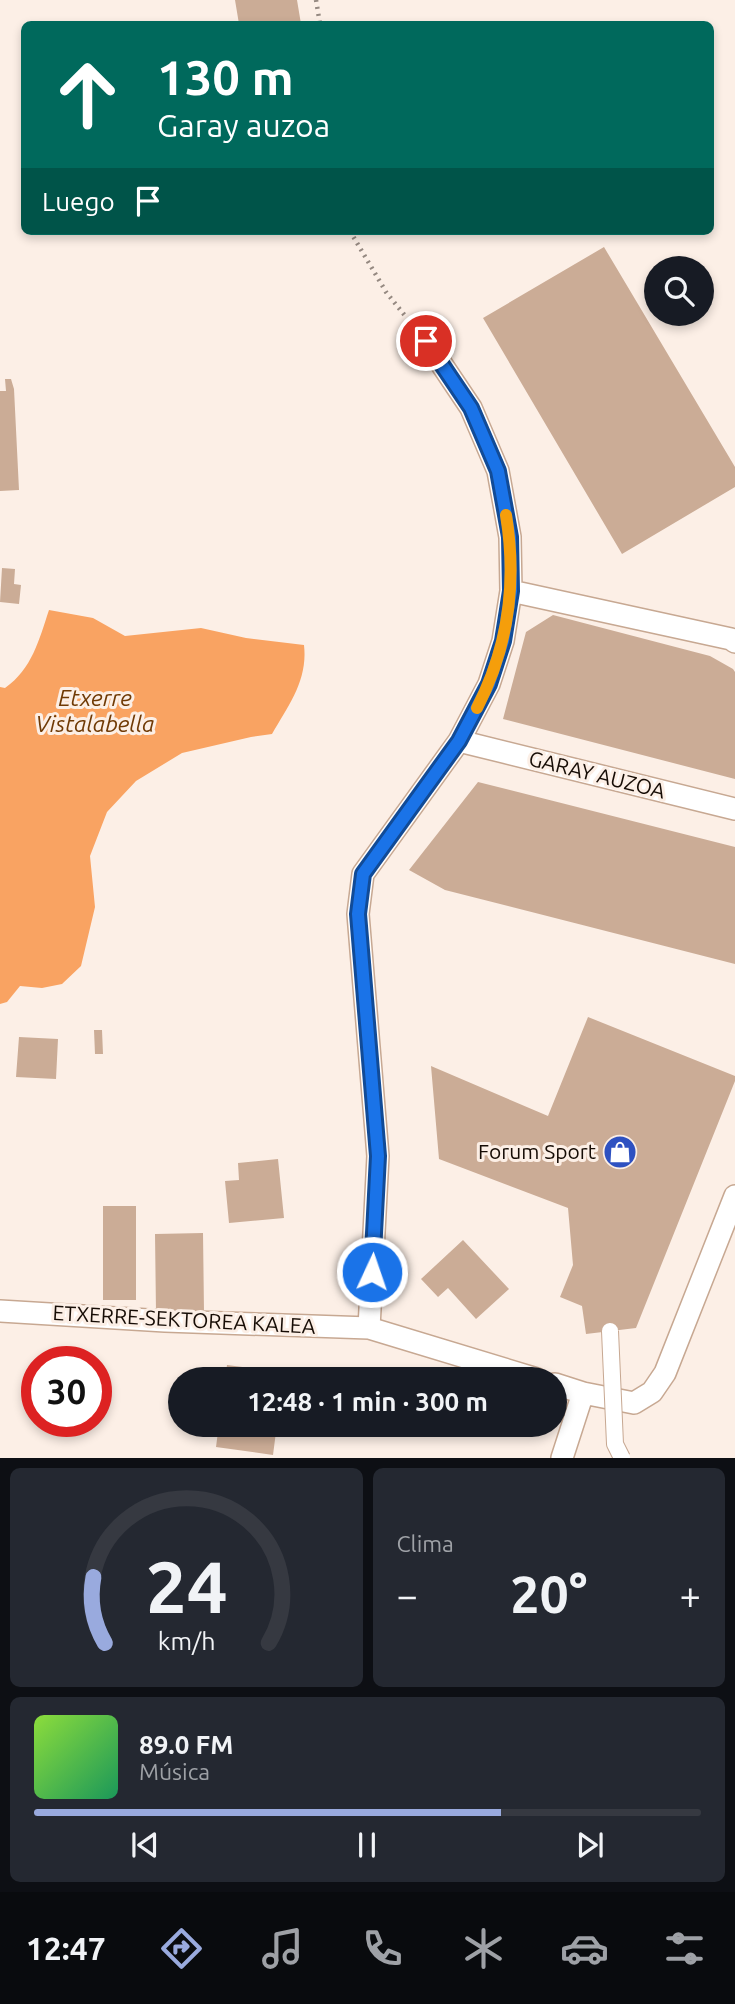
<!DOCTYPE html>
<html lang="es">
<head>
<meta charset="utf-8">
<style>
  body { margin:0; font-family:Ubuntu,sans-serif; background:#242831; color:#f1f3f6; height:100vh; display:flex; flex-direction:column; font-size:26px; white-space:nowrap }
  * { box-sizing:border-box; margin:0 }
  p { font-size:23px; color:#9ea1a6 }
  .icon { flex:none; width:38px; height:38px; fill:none; stroke:currentColor; stroke-width:2; stroke-linecap:round; stroke-linejoin:round }
  .map { position:relative; height:1458px; overflow:hidden }
  .sheet { display:flex; flex-direction:column; gap:10px; padding:10px; background:#0d0f14; flex:1 }
  .sheet>* { flex:none }
  .top-card { position:absolute; left:21px; top:21px; width:693px; height:214px; border-radius:10px; box-shadow:0 4px 10px #0003; background:#00695c; color:#fff; overflow:hidden }
  .tools { position:absolute; left:644px; top:256px; display:grid; gap:14px }
  .tools a { display:grid; place-items:center; width:70px; height:70px; border-radius:50%; background:#171b24; box-shadow:0 4px 10px #0003; font-size:35px }
  .speed { position:absolute; left:21px; top:1346px; display:flex; gap:14px; font-size:35px; font-weight:700; text-align:center }
  .speed>* { display:grid; place-content:center; width:91px; height:91px; border-radius:50%; background:#171b24; box-shadow:0 4px 10px #0003; line-height:1 }
  .speed .limit { border:10px solid #d22; background:#fff; color:#111 }
  .pin { position:absolute; display:grid; place-items:center; width:60px; height:60px; color:#fff; margin:-30px; border:4px solid #fff; border-radius:50%; box-shadow:0 2px 7px #0007 }
  .me { position:absolute; width:77px; margin:-38px; rotate:3deg; stroke-linejoin:round; filter:drop-shadow(0 0 5px #0008) }
  .turn { display:flex; align-items:center; gap:24px; height:147px; padding:0 21px; font-size:32px }
  .turn .icon { width:91px; height:91px; stroke-width:2.5 }
  .turn b { display:block; font-size:49px; line-height:60px }
  .then { display:flex; align-items:center; height:66px; padding:0 21px; background:#0003; gap:14px; font-size:26px }
  .big { font-size:52px; font-weight:600; line-height:1.1 }
  .sheet .widget { flex:1; display:flex; flex-direction:column; justify-content:center; gap:10px; min-width:0; padding:0 24px; border-radius:10px; background:#242831 }
  .sheet .dial { align-items:center; gap:0 }
  .dial svg { height:182px; overflow:visible; fill:none; stroke:#363941; stroke-width:7; stroke-linecap:round; text-anchor:middle }
  .dial text { fill:#f1f3f6; stroke:none }
  .song { display:flex; align-items:center; gap:21px }
  .cover { width:84px; height:84px; border-radius:10px; background:linear-gradient(135deg,hsl(90 70% 55%),hsl(150 70% 35%)) }
  .played { height:7px; border-radius:4px; background:linear-gradient(90deg,#99aade 70%,#363941 70%) }
  .keys { display:flex; justify-content:space-around; direction:ltr }
  .heat { display:flex; justify-content:space-between; align-items:center; font-size:38px; direction:ltr }
  .sheet .tiles { flex:1; display:grid; gap:10px; grid-template-columns:1fr 1fr }
  .widget:last-child { grid-column:span 2 }
  .trip { position:absolute; left:168px; top:1367px; width:399px; height:70px; border-radius:35px; background:#171b24; box-shadow:0 4px 10px #0003; font-weight:600; line-height:70px; text-align:center }
  .tabs { display:flex; height:112px; justify-content:space-around; align-items:center; background:#090b0e; color:#9ea1a6 }
  .tabs .icon { width:49px; height:49px }
  .tabs .current { color:#99aade }
  .tabs b { font-size:32px; color:#f1f3f6 }
  .map>svg:first-child { display:block }
  .water { fill:#f9a362 }
  .building { fill:#cbac96 }
  .lines { fill:none; stroke-linecap:round; stroke-linejoin:round }
  .minor-casing { stroke:#c7a892; stroke-width:24 }
  .path { stroke:#958981; stroke-width:4.5; stroke-dasharray:2 5; stroke-linecap:butt }
  .minor { stroke:#fff; stroke-width:21 }
  .pedestrian-bridge-casing { stroke:#c7a892; stroke-width:18; stroke-linecap:butt }
  .pedestrian-bridge { stroke:#fff; stroke-width:16 }
  .route-casing { stroke:#114b97; stroke-width:18 }
  .route { stroke:#1a73e8; stroke-width:12 }
  .slow { stroke:#f59e0b; stroke-width:12 }
  .labels { text-anchor:middle; stroke-width:6; stroke-linejoin:round; paint-order:stroke }
  .street-label { font-size:21px; fill:#160c05; stroke:#fcefe6 }
  .poi-label { font-size:21px; fill:#160c05; stroke:#fcefe6; text-anchor:end }
  .water-label { font-size:23px; font-style:italic; fill:#703a05; stroke:#fcefe6 }
</style>
</head>
<body>
<div class="map">
<svg width="735" height="1458" viewBox="0 0 735 1458">
  <rect width="100%" height="100%" fill="#fcefe6"/>
  <path class="water" d="M 49,610 L 93,618 L 125,636 L 201,628 L 246,638 L 304,645 C 308,680 289,705 272,734 L 251,737 L 182,753 L 136,781 L 107,812 L 90,856 L 95,907 L 81,966 L 62,984 L 42,988 L 20,986 L 7,1002 L 0,1004 L 0,687 L 5,688 C 32,669 39,640 49,610 Z"/>
  <path class="building" d="M 235,0 L 297,0 L 301,24 L 239,24 Z
    M 604,247 L 735,467 L 735,487 L 622,554 L 483,318 Z
    M 5,379 L 11,379 L 14,389 L 19,490 L 0,491 L 0,391 L 6,391 Z
    M 2,568 L 15,569 L 14,584 L 21,585 L 19,604 L 0,602 Z
    M 553,615 L 710,656 L 733,669 L 735,672 L 735,779 L 503,719 L 526,632 Z
    M 478,782 L 735,847 L 735,964 L 445,890 L 409,870 Z
    M 588,1017 L 735,1076 L 735,1081 L 636,1328 L 586,1334 L 582,1306 L 560,1297 L 573,1265 L 568,1208 L 439,1159 L 431,1066 L 548,1116 Z
    M 94,1030 L 102,1030 L 103,1054 L 95,1054 Z
    M 19,1037 L 58,1039 L 56,1079 L 16,1077 Z
    M 278,1159 L 284,1218 L 229,1223 L 225,1181 L 239,1180 L 238,1163 Z
    M 103,1206 L 136,1206 L 136,1300 L 103,1300 Z
    M 203,1233 L 204,1311 L 156,1312 L 155,1234 Z
    M 463,1240 L 509,1289 L 476,1319 L 448,1288 L 438,1297 L 421,1279 Z
    M 227,1365 L 283,1372 L 282,1379 L 225,1379 Z
    M 219,1424 L 277,1424 L 273,1455 L 216,1447 Z"/>
  <g class="lines">
    <defs>
      <path id="minor" d="M 511,591 L 731,639 L 735,642
        M 459,741 L 735,809
        M 0,1311 L 165,1321 L 369,1328 L 537,1379
        M 369,1328 L 378,1156 L 358,914 L 363,874 L 459,741 L 489,684 L 503,641 L 511,591 L 510,537 L 498,471 L 471,408 L 426,341
        M 555,1384 L 583,1393 L 634,1403 L 652,1392 L 665,1373 L 735,1196
        M 562,1458 L 583,1393"/>
    </defs>
    <use href="#minor" class="minor-casing"/>
    <path class="path" d="M 316,0 L 320,24
      M 350,231 L 386,292 L 414,327"/>
    <use href="#minor" class="minor"/>
    <defs>
      <path id="pedestrian-bridge" d="M 610,1331 L 615,1444 L 622,1458"/>
    </defs>
    <use href="#pedestrian-bridge" class="pedestrian-bridge-casing"/>
    <use href="#pedestrian-bridge" class="pedestrian-bridge"/>
  </g>
  <g class="lines">
    <defs>
      <path id="route" d="M 372,1272 L 378,1156 L 358,914 L 363,874 L 459,741 L 489,684 L 503,641 L 511,591 L 510,537 L 498,471 L 471,408 L 426,341"/>
    </defs>
    <use href="#route" class="route-casing"/>
    <use href="#route" class="route"/>
    <path class="slow" d="M 477,708 C 508,648 517,582 506,515"/>
  </g>
  <defs>
    <symbol id="shop-disc" viewBox="-11 -11 22 22"><circle r="9.5" fill="#2e51c1" stroke="#fcefe6"/><path d="M-5-2.5h2.3a2.7 3.5 0 0 1 5.4 0H5L5.5 6h-11ZM-1.5-2.5h3a1.5 2.3 0 0 0-3 0Z" fill="#fff"/></symbol>
  </defs>
  <g fill-rule="evenodd">
    <use href="#shop-disc" x="601" y="1133" width="38" height="38"/>
  </g>
  <g class="labels">
    <g class="street-label">
      <text transform="translate(597 775) rotate(14)" y="7">GARAY AUZOA</text>
      <text transform="translate(184 1320) rotate(3)" y="7">ETXERRE-SEKTOREA KALEA</text>
    </g>
    <g class="poi-label">
      <text x="596" y="1159">Forum Sport</text>
    </g>
    <g class="water-label">
      <text x="95" y="706">Etxerre<tspan x="95" dy="26">Vistalabella</tspan></text>
    </g>
  </g>
</svg>
<div class="tools">
<a><svg class="icon" aria-label="search" viewBox="0 0 24 24"><circle cx="10" cy="10" r="6"/><path d="M15 15l6 6"/></svg></a>
</div>
<div class="speed"><div class="limit">30</div></div>
<div class="pin" style="left:426px;top:341px;background:#d93025"><svg class="icon" aria-label="arrive" viewBox="0 0 24 24"><path d="M6 21V4h12l-3 4 3 4H6"/></svg></div>
<svg class="me" style="left:372px;top:1272px" viewBox="-20 -20 40 40"><circle r="17" fill="#1a73e8" stroke="#fff" stroke-width="3"/><path d="M0-11L8 9 0 5-8 9z" fill="#fff"/></svg>
<div class="trip">12:48 · 1 min · 300 m</div>
<div class="top-card">
<div class="turn"><svg class="icon" aria-label="ahead" viewBox="0 0 24 24"><path d="M12 20V5M6 11l6-6 6 6"/></svg><div><b>130 m</b>Garay auzoa</div></div>
<div class="then">Luego<svg class="icon" aria-label="arrive" viewBox="0 0 24 24"><path d="M6 21V4h12l-3 4 3 4H6"/></svg></div>
</div>
</div>
<section class="sheet">
<div class="tiles">
<div class="widget dial"><svg viewBox="0 0 100 80">
<path d="M14 69A42 42 0 1 1 86 69"/>
<path d="M14 69A42 42 0 0 1 9 40" stroke="#99aade"/>
<text x="50" y="56" font-size="32" font-weight="700">24</text>
<text x="50" y="72" font-size="11">km/h</text>
</svg></div>
<div class="widget"><p>Clima</p>
<div class="heat"><a>−</a><b class="big">20°</b><a>+</a></div>
</div>
<div class="widget">
<div class="song"><i class="cover"></i><div><b>89.0 FM</b><p>Música</p></div></div>
<div class="played"></div>
<div class="keys"><svg class="icon" aria-label="previous" viewBox="0 0 24 24"><path d="M18 5L8 12l10 7zM5 5v14"/></svg><svg class="icon" aria-label="pause" viewBox="0 0 24 24"><path d="M8 5v14M16 5v14"/></svg><svg class="icon" aria-label="next" viewBox="0 0 24 24"><path d="M6 5l10 7-10 7zM19 5v14"/></svg></div>
</div>
</div>
</section>
<nav class="tabs">
<b>12:47</b>
<svg class="icon current" aria-label="directions" viewBox="0 0 24 24"><path d="M12 3l9 9-9 9-9-9zM9 14v-3h6M13 9l2 2-2 2"/></svg>
<svg class="icon" aria-label="music" viewBox="0 0 24 24"><path d="M9 18V5l10-2v13"/><circle cx="6" cy="18" r="3"/><circle cx="16" cy="16" r="3"/></svg>
<svg class="icon" aria-label="phone" viewBox="0 0 24 24"><path d="M5 4h4l2 5-3 2q2 4 5 5l2-3 5 2v4C11 20 4 13 5 4z"/></svg>
<svg class="icon" aria-label="climate" viewBox="0 0 24 24"><path d="M12 3v18M4 7l16 10M4 17L20 7"/></svg>
<svg class="icon" aria-label="car" viewBox="0 0 24 24"><path d="M5 17H2v-5l4-1 3-4h7l3 4 3 1v5h-3M9 17h6M6 11h13"/><circle cx="7" cy="17" r="2"/><circle cx="17" cy="17" r="2"/></svg>
<svg class="icon" aria-label="filters" viewBox="0 0 24 24"><path d="M4 7h16M4 17h16"/><circle cx="9" cy="7" r="2"/><circle cx="15" cy="17" r="2"/></svg>
</nav>
</body>
</html>
